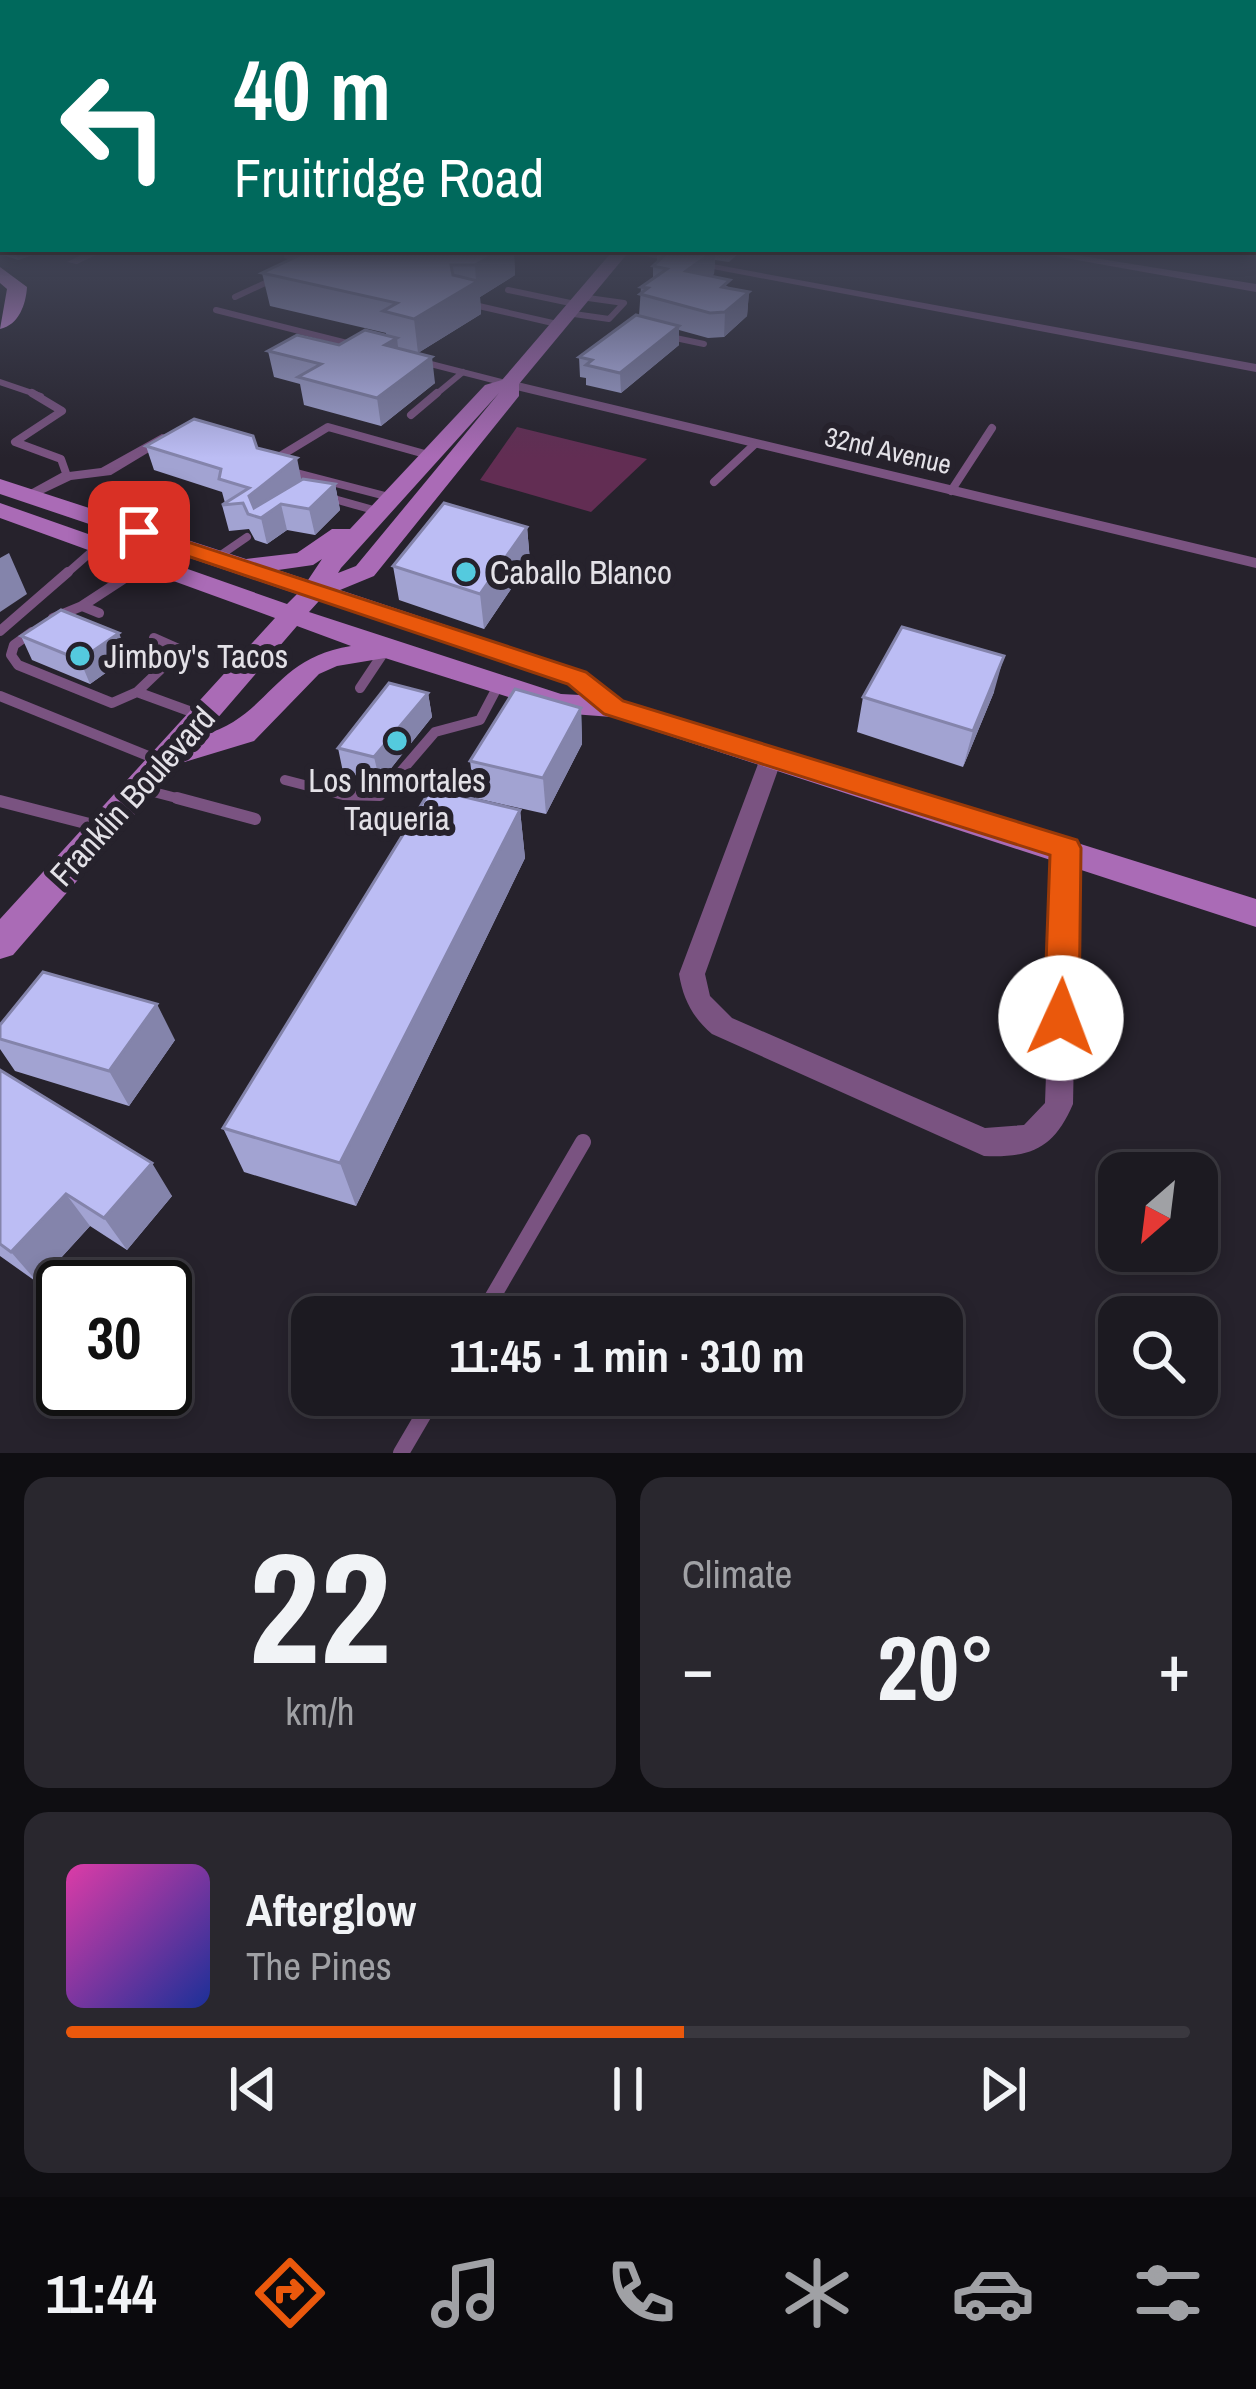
<!DOCTYPE html>
<html lang="en">
<head>
<meta charset="utf-8">
<style>
  body { margin:0; font-family:"Archivo Narrow",sans-serif; background:#29272e; color:#f1f3f6; height:100vh; display:flex; flex-direction:column; font-size:45px; white-space:nowrap }
  * { box-sizing:border-box; margin:0 }
  p { font-size:39px; color:#a0a1a5 }
  .icon { flex:none; width:66px; height:66px; fill:none; stroke:currentColor; stroke-width:2; stroke-linecap:round; stroke-linejoin:round }
  .map { position:relative; height:1453px; overflow:hidden }
  .panel { display:flex; flex-direction:column; gap:24px; padding:24px; background:#0f0e12; flex:1 }
  .panel>* { flex:none }
  .hud { position:absolute; left:0px; top:0px; width:1257px; height:252px; box-shadow:0 6px 18px #0003,0 0 0 3px #3a383f; background:#00695c; color:#fff; overflow:hidden }
  .needle { width:78px; rotate:208deg }
  .tools { position:absolute; left:1098px; top:1152px; display:grid; gap:24px }
  .tools a { display:grid; place-items:center; width:120px; height:120px; border-radius:24px; background:#1c1a21; box-shadow:0 6px 18px #0003,0 0 0 3px #3a383f; font-size:60px }
  .speed { position:absolute; left:36px; top:1260px; display:flex; gap:24px; font-size:60px; font-weight:700; text-align:center }
  .speed>* { display:grid; place-content:center; width:156px; height:156px; border-radius:50%; background:#1c1a21; box-shadow:0 6px 18px #0003,0 0 0 3px #3a383f; line-height:1 }
  .speed .limit { border:6px solid #111; border-radius:18px; background:#fff; color:#111 }
  .pin { position:absolute; display:grid; place-items:center; width:102px; height:102px; color:#fff; margin:-51px; border-radius:24px; box-shadow:0 6px 18px #0006 }
  .me { position:absolute; width:132px; margin:-66px; rotate:2deg; stroke-linejoin:round; filter:drop-shadow(0 0 9px #0008) }
  .turn { display:flex; align-items:center; gap:42px; height:252px; padding:0 36px; font-size:54px }
  .turn .icon { width:156px; height:156px; stroke-width:2.5 }
  .turn b { display:block; font-size:84px; line-height:102px }
  .big { font-size:90px; font-weight:800; line-height:1.1 }
  .panel .card { flex:1; display:flex; flex-direction:column; justify-content:center; gap:18px; min-width:0; padding:0 42px; border-radius:24px; background:#29272e }
  .panel .dial { align-items:center; gap:0 }
  .dial b { font-size:156px; line-height:1 }
  .song { display:flex; align-items:center; gap:36px }
  .cover { width:144px; height:144px; border-radius:18px; background:linear-gradient(135deg,hsl(320 70% 55%),hsl(230 70% 35%)) }
  .played { height:12px; border-radius:6px; background:linear-gradient(90deg,#ea580c 55%,#3a383f 55%) }
  .keys { display:flex; justify-content:space-around; direction:ltr }
  .heat { display:flex; justify-content:space-between; align-items:center; font-size:66px; direction:ltr }
  .panel .tiles { flex:1; display:grid; gap:24px; grid-template-columns:1fr 1fr }
  .card:last-child { grid-column:span 2 }
  .trip { position:absolute; left:291px; top:1296px; width:672px; height:120px; border-radius:24px; background:#1c1a21; box-shadow:0 6px 18px #0003,0 0 0 3px #3a383f; font-weight:800; line-height:120px; text-align:center }
  .tab-bar { display:flex; height:192px; justify-content:space-around; align-items:center; background:#0b0a0d; color:#a0a1a5 }
  .tab-bar .icon { width:84px; height:84px }
  .tab-bar .selected { color:#ea580c }
  .tab-bar b { font-size:54px; color:#f1f3f6 }
  .map>svg:first-child { display:block }
  .green { fill:#622d53 }
  .lines { fill:none; stroke-linecap:round; stroke-linejoin:round }
  .service-far4 { stroke:#7a5381; stroke-width:6 }
  .service-far3 { stroke:#7a5381; stroke-width:8 }
  .service-far2 { stroke:#7a5381; stroke-width:10 }
  .service-far1 { stroke:#7a5381; stroke-width:12 }
  .service { stroke:#7a5381; stroke-width:16 }
  .minor { fill:#7a5381; fill-rule:evenodd }
  .secondary { fill:#aa6bb6; fill-rule:evenodd }
  .motorway { fill:#e79af7; fill-rule:evenodd }
  .wall { fill:#a2a3d2 }
  .shaded-wall { fill:#8484ab }
  .building { fill:#bcbdf4; stroke:#8484ab; stroke-width:3 }
  .route { fill:#ea580c; stroke:#983908; stroke-width:3 }
  .poi-dot { fill:#54cade; stroke:#26222c; stroke-width:4.5 }
  .labels { text-anchor:middle; stroke-width:12; stroke-linejoin:round; paint-order:stroke }
  .far-street-label { font-size:27px; fill:#e3e1e7; stroke:#26222c }
  .poi-label { font-size:33px; fill:#e3e1e7; stroke:#26222c; text-anchor:start }
  .street-label { font-size:33px; fill:#e3e1e7; stroke:#26222c }
</style>
</head>
<body>
<div class="map">
<svg width="1256" height="1453" viewBox="0 0 1256 1453">
  <rect width="100%" height="100%" fill="#26222c"/>
  <path class="green" d="M 517,427 L 647,459 L 591,512 L 480,480 Z"/>
  <g class="lines">
    <path class="service-far4" d="M 287,256 L 310,260
      M 508,290 L 575,304
      M 235,297 L 276,278
      M 470,304 L 557,324
      M 216,310 L 355,345
      M 567,313 L 609,319 L 624,303 L 581,297
      M 666,336 L 704,344
      M 419,361 L 509,384
      M 0,382 L 41,396
      M 434,396 L 463,372"/>
    <path class="service-far3" d="M 32,393 L 62,411 L 15,442 L 61,459 L 67,476
      M 411,415 L 437,393
      M 272,461 L 328,427 L 432,456
      M 289,471 L 393,498
      M 714,482 L 755,444
      M 951,491 L 992,428
      M 327,497 L 370,509
      M 162,540 L 177,523
      M 215,559 L 247,537
      M 65,575 L 98,546
      M 130,575 L 146,564"/>
    <path class="service-far2" d="M 99,613 L 82,606 L 134,572
      M 53,618 L 82,606
      M 0,631 L 68,572
      M 32,632 L 14,645 L 11,655 L 18,665 L 112,703 L 137,692
      M 154,638 L 181,650 L 137,692 L 200,715
      M 360,688 L 384,652
      M 0,696 L 158,760
      M 285,780 L 343,795 L 380,796 L 435,732 L 480,720 L 499,684
      M 142,789 L 188,801"/>
    <path class="service-far1" d="M 177,798 L 255,819
      M 0,801 L 101,827"/>
    <path class="service" d="M 481,1317 L 583,1142
      M 401,1453 L 435,1395"/>
    <path class="minor" d="M 83,254 L 98,254 L 77,264 L 67,262 Z
      M 634,254 L 658,254 L 1256,364 L 1256,372 Z
      M 1043,254 L 1070,254 L 1256,284 L 1256,292 Z
      M 509,380 L 1256,558 L 1256,568 L 504,387 L 504,381 Z
      M 162,434 L 174,437 L 111,475 L 71,480 L 29,500 L 21,495 L 61,473 L 101,468 Z
      M 772,749 L 783,756 L 705,974 L 710,996 L 732,1018 L 985,1128 L 1024,1125 L 1045,1103 L 1054,848 L 1058,842 L 1074,842 L 1078,848 L 1073,1104 C 1054,1148 1032,1158 984,1156 L 712,1034 C 693,1018 683,999 679,974 L 761,756 Z"/>
    <path class="secondary" d="M 610,254 L 627,254 L 519,384 L 519,396 L 374,576 L 340,590 L 587,672 L 624,701 L 1256,899 L 1256,927 L 612,717 L 559,713 L 385,658 L 337,666 L 319,674 L 254,741 L 178,764 L 13,955 L 0,959 L 0,919 L 275,618 L 0,518 L 0,503 L 287,604 L 297,594 L 0,494 L 0,479 L 246,559 L 297,553 L 332,529 L 350,529 L 485,385 L 502,380 ZM 499,393 L 356,566 L 338,573 L 341,568 ZM 322,559 L 308,580 L 278,570 L 313,565 ZM 319,601 L 567,684 L 580,695 L 561,694 L 309,612 ZM 297,626 L 351,646 C 273,658 270,716 203,735 Z"/>
    <path class="motorway" d="M 0,267 L 27,287 C 26,304 19,325 0,329 L 7,289 L 0,283 Z"/>
  </g>
  <path class="wall" d="M 0,254 L 35,254 L 18,260 Z
    M 302,254 L 514,254 L 515,275 L 480,297 L 481,314 L 418,353 L 435,383 L 381,426 L 304,405 L 300,384 L 274,377 L 268,351 L 339,345 L 386,336 L 386,333 L 270,306 L 262,273 Z
    M 657,254 L 738,254 L 729,262 L 715,260 L 714,274 L 711,276 L 730,288 L 749,292 L 747,316 L 724,337 L 708,338 L 679,330 L 679,345 L 621,393 L 586,385 L 586,378 L 580,377 L 579,357 L 639,316 L 641,287 L 653,278 L 653,266 L 657,263 Z
    M 146,446 L 301,479 L 335,484 L 340,510 L 315,535 L 287,530 L 267,544 L 255,540 L 249,529 L 229,531 L 222,505 L 225,503 L 222,492 L 154,470 Z
    M 527,527 L 530,561 L 484,629 L 399,600 L 393,566 Z
    M 21,636 L 128,657 L 90,684 L 32,660 Z
    M 994,692 L 963,767 L 857,732 L 863,697 Z
    M 428,693 L 432,717 L 380,782 L 343,772 L 338,748 Z
    M 581,708 L 582,744 L 546,814 L 475,798 L 470,761 Z
    M 520,810 L 525,858 L 356,1206 L 244,1172 L 223,1128 Z
    M 0,1025 L 175,1040 L 129,1106 L 15,1071 L 0,1049 Z
    M 0,1070 L 172,1196 L 127,1250 L 90,1226 L 38,1283 L 0,1256 Z"/>
  <path class="shaded-wall" d="M 16,254 L 35,254 L 18,260 Z
    M 495,254 L 514,254 L 515,275 L 480,297 L 481,314 L 418,353 L 414,319 L 476,282 L 475,265 Z
    M 710,254 L 715,254 L 714,274 L 685,296 L 686,271 Z
    M 749,292 L 747,316 L 724,337 L 725,312 Z
    M 679,326 L 679,345 L 621,393 L 620,373 Z
    M 397,338 L 400,364 L 385,345 Z
    M 432,357 L 435,383 L 381,426 L 377,398 Z
    M 297,458 L 302,483 L 255,516 L 249,496 Z
    M 335,484 L 340,510 L 315,535 L 309,509 Z
    M 281,504 L 287,530 L 267,544 L 261,518 Z
    M 527,527 L 530,561 L 484,629 L 480,594 Z
    M 9,553 L 27,594 L 0,612 L 0,558 Z
    M 119,633 L 128,657 L 90,684 L 80,660 Z
    M 1004,656 L 994,692 L 963,767 L 973,731 Z
    M 428,693 L 432,717 L 380,782 L 374,757 Z
    M 581,708 L 582,744 L 546,814 L 543,778 Z
    M 520,810 L 525,858 L 356,1206 L 340,1163 Z
    M 157,1004 L 175,1040 L 129,1106 L 109,1071 Z
    M 152,1163 L 172,1196 L 127,1250 L 104,1218 Z
    M 66,1194 L 90,1226 L 38,1283 L 11,1252 Z"/>
  <path class="building" d="M 302,254 L 495,254 L 475,265 L 451,265 L 453,275 L 478,281 L 414,319 L 383,311 L 397,303 L 262,273 Z
    M 666,254 L 710,254 L 686,271 L 730,280 L 722,287 L 749,292 L 725,312 L 710,313 L 640,294 L 648,288 L 641,287 L 667,269 L 653,266 Z
    M 636,315 L 679,326 L 620,373 L 586,365 L 592,360 L 579,357 Z
    M 365,330 L 397,338 L 385,345 L 432,357 L 377,398 L 298,377 L 321,364 L 268,351 L 297,335 L 339,345 Z
    M 194,419 L 253,436 L 257,448 L 297,458 L 249,496 L 254,508 L 303,479 L 335,484 L 309,509 L 281,504 L 261,518 L 248,514 L 243,503 L 222,505 L 249,488 L 219,479 L 221,469 L 146,446 Z
    M 444,503 L 527,527 L 480,594 L 393,566 Z
    M 61,610 L 119,633 L 80,660 L 21,636 Z
    M 902,627 L 1004,656 L 973,731 L 863,697 Z
    M 389,683 L 428,693 L 374,757 L 338,748 Z
    M 515,689 L 581,708 L 543,778 L 470,761 Z
    M 431,789 L 520,810 L 340,1163 L 223,1128 Z
    M 43,972 L 157,1004 L 109,1071 L 0,1039 L 0,1025 Z
    M 0,1070 L 152,1163 L 104,1218 L 66,1194 L 11,1252 L 0,1244 Z"/>
  <linearGradient id="sky" x2="0" y2="1"><stop stop-color="#151318"/><stop offset="0.55" stop-color="#414456"/><stop offset="1" stop-color="#414456" stop-opacity="0"/></linearGradient>
  <rect width="1256" height="458" fill="url(#sky)"/>
  <path class="route" d="M 139,526 L 586,672 L 623,701 L 1077,840 L 1081,848 L 1079,1018 L 1074,1029 L 1061,1034 L 1049,1029 L 1044,1018 L 1050,855 L 604,714 L 568,684 L 131,537 L 131,528 Z"/>
  <g class="poi-dot">
    <circle cx="466" cy="572" r="12"/>
    <circle cx="80" cy="656" r="12"/>
    <circle cx="397" cy="741" r="12"/>
  </g>
  <g class="labels">
    <g class="far-street-label">
      <text transform="translate(888 451) rotate(13)" y="9">32nd Avenue</text>
    </g>
    <g class="poi-label">
      <text x="490" y="584">Caballo Blanco</text>
      <text x="104" y="668">Jimboy's Tacos</text>
      <text x="397" y="792" text-anchor="middle">Los Inmortales<tspan x="397" dy="38">Taqueria</tspan></text>
    </g>
    <g class="street-label">
      <text transform="translate(132 796) rotate(-48)" y="12">Franklin Boulevard</text>
    </g>
  </g>
</svg>
<div class="tools">
<a><svg class="needle" viewBox="-14 -14 28 28"><path d="M0-13l5 13h-10z" fill="#e53935"/><path d="M0 13l5-13h-10z" fill="#a0a1a5"/></svg></a>
<a><svg class="icon" aria-label="search" viewBox="0 0 24 24"><circle cx="10" cy="10" r="6"/><path d="M15 15l6 6"/></svg></a>
</div>
<div class="speed"><div class="limit">30</div></div>
<div class="pin" style="left:139px;top:532px;background:#d93025"><svg class="icon" aria-label="arrive" viewBox="0 0 24 24"><path d="M6 21V4h12l-3 4 3 4H6"/></svg></div>
<svg class="me" style="left:1061px;top:1018px" viewBox="-20 -20 40 40"><circle r="19" fill="#fff"/><path d="M0-13L10 11 0 6-10 11z" fill="#ea580c"/></svg>
<div class="trip">11:45 · 1 min · 310 m</div>
<div class="hud">
<div class="turn"><svg class="icon" aria-label="left" viewBox="0 0 24 24"><path d="M17 20v-9H6M10 6l-5 5 5 5"/></svg><div><b>40 m</b>Fruitridge Road</div></div>
</div>
</div>
<section class="panel">
<div class="tiles">
<div class="card dial"><b>22</b><p>km/h</p></div>
<div class="card"><p>Climate</p>
<div class="heat"><a>−</a><b class="big">20°</b><a>+</a></div>
</div>
<div class="card">
<div class="song"><i class="cover"></i><div><b>Afterglow</b><p>The Pines</p></div></div>
<div class="played"></div>
<div class="keys"><svg class="icon" aria-label="previous" viewBox="0 0 24 24"><path d="M18 5L8 12l10 7zM5 5v14"/></svg><svg class="icon" aria-label="pause" viewBox="0 0 24 24"><path d="M8 5v14M16 5v14"/></svg><svg class="icon" aria-label="next" viewBox="0 0 24 24"><path d="M6 5l10 7-10 7zM19 5v14"/></svg></div>
</div>
</div>
</section>
<nav class="tab-bar">
<b>11:44</b>
<svg class="icon selected" aria-label="directions" viewBox="0 0 24 24"><path d="M12 3l9 9-9 9-9-9zM9 14v-3h6M13 9l2 2-2 2"/></svg>
<svg class="icon" aria-label="music" viewBox="0 0 24 24"><path d="M9 18V5l10-2v13"/><circle cx="6" cy="18" r="3"/><circle cx="16" cy="16" r="3"/></svg>
<svg class="icon" aria-label="phone" viewBox="0 0 24 24"><path d="M5 4h4l2 5-3 2q2 4 5 5l2-3 5 2v4C11 20 4 13 5 4z"/></svg>
<svg class="icon" aria-label="climate" viewBox="0 0 24 24"><path d="M12 3v18M4 7l16 10M4 17L20 7"/></svg>
<svg class="icon" aria-label="car" viewBox="0 0 24 24"><path d="M5 17H2v-5l4-1 3-4h7l3 4 3 1v5h-3M9 17h6M6 11h13"/><circle cx="7" cy="17" r="2"/><circle cx="17" cy="17" r="2"/></svg>
<svg class="icon" aria-label="filters" viewBox="0 0 24 24"><path d="M4 7h16M4 17h16"/><circle cx="9" cy="7" r="2"/><circle cx="15" cy="17" r="2"/></svg>
</nav>
</body>
</html>
